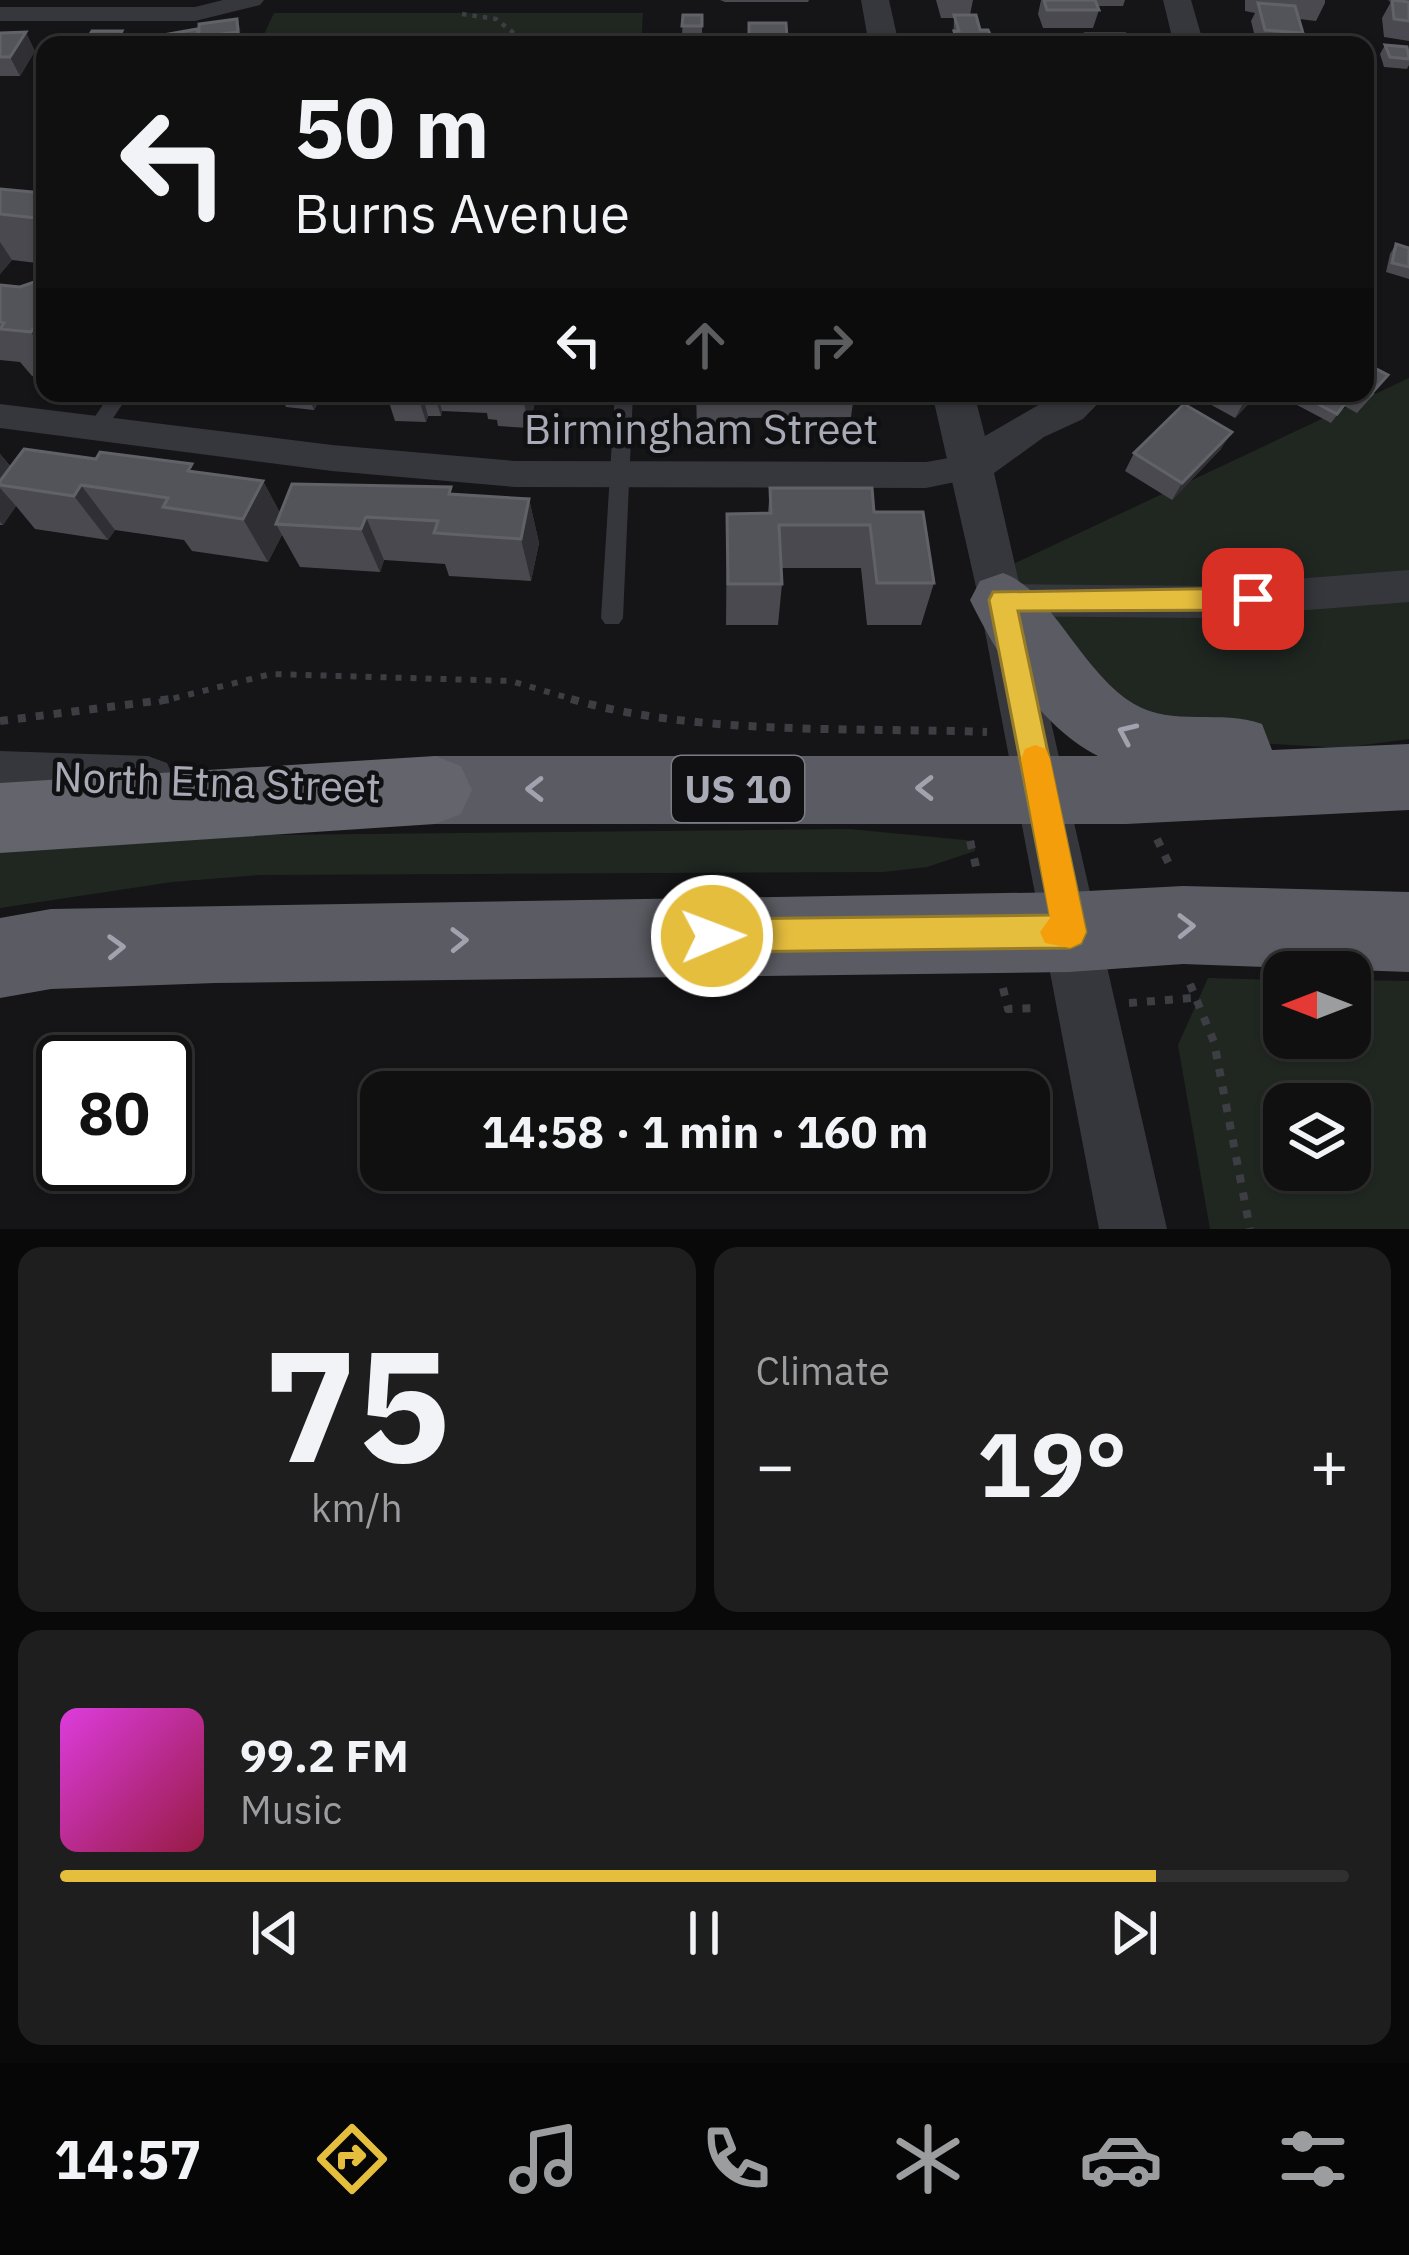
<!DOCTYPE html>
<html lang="en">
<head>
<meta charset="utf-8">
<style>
  body { margin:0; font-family:"IBM Plex Sans",sans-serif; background:#1e1e1f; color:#f1f3f6; height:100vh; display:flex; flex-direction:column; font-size:45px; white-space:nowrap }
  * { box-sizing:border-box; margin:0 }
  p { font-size:39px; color:#9c9d9f }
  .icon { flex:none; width:66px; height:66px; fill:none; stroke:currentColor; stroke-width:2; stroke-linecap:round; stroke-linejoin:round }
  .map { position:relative; height:1229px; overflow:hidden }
  .details { display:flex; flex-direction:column; gap:18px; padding:18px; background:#090909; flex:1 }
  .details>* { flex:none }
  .hud { position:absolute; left:36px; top:36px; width:1338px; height:366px; border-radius:24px; box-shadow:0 3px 9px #0004,0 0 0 3px #303031; background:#101011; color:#f1f3f6; overflow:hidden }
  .needle { width:78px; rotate:270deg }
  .tools { position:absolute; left:1263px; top:951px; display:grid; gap:24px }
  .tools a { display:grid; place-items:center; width:108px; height:108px; border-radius:24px; background:#101011; box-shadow:0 3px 9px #0004,0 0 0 3px #303031; font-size:60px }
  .speed { position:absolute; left:36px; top:1035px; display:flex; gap:24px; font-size:60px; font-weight:700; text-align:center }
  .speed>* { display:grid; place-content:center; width:156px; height:156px; border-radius:50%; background:#101011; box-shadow:0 3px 9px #0004,0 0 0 3px #303031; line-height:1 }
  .speed .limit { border:6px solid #111; border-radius:18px; background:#fff; color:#111 }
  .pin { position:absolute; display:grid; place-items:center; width:102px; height:102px; color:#fff; margin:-51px; border-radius:24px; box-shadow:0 6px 18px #0006 }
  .me { position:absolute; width:132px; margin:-66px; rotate:89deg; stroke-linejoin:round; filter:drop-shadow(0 0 9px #0008) }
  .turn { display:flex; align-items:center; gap:42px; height:252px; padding:0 60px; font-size:54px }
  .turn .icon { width:156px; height:156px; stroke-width:2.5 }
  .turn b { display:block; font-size:84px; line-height:102px }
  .lanes { display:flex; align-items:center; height:114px; padding:0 60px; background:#0003; justify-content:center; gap:60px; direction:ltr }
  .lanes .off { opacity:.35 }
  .big { font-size:90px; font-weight:800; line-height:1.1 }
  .details .tile { flex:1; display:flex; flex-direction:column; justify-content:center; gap:18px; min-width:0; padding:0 42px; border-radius:24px; background:#1e1e1f }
  .details .dial { align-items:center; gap:0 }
  .dial b { font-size:156px; line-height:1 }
  .song { display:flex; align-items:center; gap:36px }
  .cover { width:144px; height:144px; border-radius:18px; background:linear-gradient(135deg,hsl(300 70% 55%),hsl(340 70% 35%)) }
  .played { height:12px; border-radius:6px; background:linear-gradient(90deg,#e6be3e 85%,#303031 85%) }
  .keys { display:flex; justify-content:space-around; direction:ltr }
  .heat { display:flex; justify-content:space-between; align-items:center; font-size:66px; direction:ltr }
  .details .tiles { flex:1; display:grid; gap:18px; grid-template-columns:1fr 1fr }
  .tile:last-child { grid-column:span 2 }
  .trip { position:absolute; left:360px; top:1071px; width:690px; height:120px; border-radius:24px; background:#101011; box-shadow:0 3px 9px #0004,0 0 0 3px #303031; font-weight:800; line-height:120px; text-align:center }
  .tab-bar { display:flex; height:192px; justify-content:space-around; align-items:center; background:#060607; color:#9c9d9f }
  .tab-bar .icon { width:84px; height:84px }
  .tab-bar .on { color:#e6be3e }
  .tab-bar b { font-size:54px; color:#f1f3f6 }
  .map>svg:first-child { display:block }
  .green { fill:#202721; fill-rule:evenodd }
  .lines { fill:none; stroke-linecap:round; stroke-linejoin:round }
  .path-far2 { stroke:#3d3e43; stroke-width:4.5; stroke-dasharray:4.5 6; stroke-linecap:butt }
  .path-far1 { stroke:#3d3e43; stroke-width:6; stroke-dasharray:6 9; stroke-linecap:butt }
  .path { stroke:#3d3e43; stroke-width:8; stroke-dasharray:8 10; stroke-linecap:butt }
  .service { fill:#36373c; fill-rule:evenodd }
  .minor { fill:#36373c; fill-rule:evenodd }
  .tertiary { fill:#36373c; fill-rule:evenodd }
  .trunk { fill:#5b5c63; fill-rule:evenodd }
  .motorway { fill:#63646c; fill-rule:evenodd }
  .wall { fill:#49494f }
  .shaded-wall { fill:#303034 }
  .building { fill:#53545a; stroke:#616268; stroke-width:3 }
  .oneway { stroke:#a0a3ae }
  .route { fill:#e6be3e; stroke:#967c28; stroke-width:3 }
  .slow { fill:#f59e0b }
  .labels { text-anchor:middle; stroke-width:9; stroke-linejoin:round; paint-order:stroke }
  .shield { fill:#101012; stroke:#7a7c85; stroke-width:3 }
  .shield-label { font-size:39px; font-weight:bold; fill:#a8abb6 }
  .street-label { font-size:42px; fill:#a8abb6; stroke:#101012 }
</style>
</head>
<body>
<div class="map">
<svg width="1409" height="1229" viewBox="0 0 1409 1229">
  <rect width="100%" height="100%" fill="#151517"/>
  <path class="green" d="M 274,13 L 643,13 L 641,45 L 259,45 Z
    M 1409,378 L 1409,739 L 1342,748 L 1159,737 L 993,669 L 975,582 Z
    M 849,829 L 975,841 L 975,851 L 927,867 L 883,872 L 258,875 L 172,882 L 0,908 L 0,852 L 268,835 Z
    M 1208,978 L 1284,980 L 1284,1038 L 1350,1038 L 1350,980 L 1409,981 L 1409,1229 L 1210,1229 L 1178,1045 ZM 1350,1104 L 1350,1170 L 1284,1170 L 1284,1104 Z"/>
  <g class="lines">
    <path class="path-far2" d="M 462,14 L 496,19 L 529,45"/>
    <path class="path-far1" d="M 159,702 L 271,674 L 511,681 L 582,702"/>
    <path class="path" d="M 571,699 C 696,736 856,727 987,732
      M 0,721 L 171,699
      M 1157,839 L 1172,870
      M 970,841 L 978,875
      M 1190,984 L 1214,1042 L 1250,1229
      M 1003,988 L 1008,1009 L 1038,1008
      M 1129,1003 L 1192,998"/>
    <path class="service" d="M 111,393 L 130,393 L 103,433 L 89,433 L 87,428 Z
      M 615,393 L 633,393 L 623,618 L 619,624 L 605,624 L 601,618 Z"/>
    <path class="minor" d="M 223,0 L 264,0 L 260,5 L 195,21 L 0,21 L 0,7 L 195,7 Z
      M 1388,0 L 1409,0 L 1409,8 L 1392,5 Z
      M 0,404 L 332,445 L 515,461 L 926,462 L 972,454 L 984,458 L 990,467 L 984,476 L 926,488 L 515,487 L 332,471 L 0,428 Z
      M 1409,570 L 1409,602 L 1207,618 L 1003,616 L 989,611 L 984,600 L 989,589 L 1003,584 L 1207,586 Z"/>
    <path class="tertiary" d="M 861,0 L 889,0 L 899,45 L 869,45 Z
      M 1163,0 L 1191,0 L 1204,45 L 1174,45 Z
      M 932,393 L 974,393 L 985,436 L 1059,393 L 1108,393 L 1083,419 L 1044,437 L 994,473 L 1167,1229 L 1099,1229 L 979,600 Z
      M 0,751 L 148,756 L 167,763 L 175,780 L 167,797 L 148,804 L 0,799 Z"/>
    <path class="trunk" d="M 1003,573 C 1051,589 1081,672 1134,704 C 1172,727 1221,709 1262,724 L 1272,750 L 1409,744 L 1409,810 L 1126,824 L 435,824 L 409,814 L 398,790 L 409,766 L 435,756 L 1098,756 C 1039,726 999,658 970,600 L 980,581 Z
      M 1183,886 L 1409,892 L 1409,972 L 1183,964 L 1069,972 L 215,983 L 51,989 L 0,998 L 0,918 L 51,909 L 1069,892 Z"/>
    <path class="motorway" d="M 435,756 L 461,766 L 472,790 L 461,814 L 435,824 L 0,853 L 0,783 Z"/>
  </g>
  <path class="wall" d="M 720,0 L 809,0 L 808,2 L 725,2 Z
    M 936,0 L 973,0 L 970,15 L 980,30 L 994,45 L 953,45 L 954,18 L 941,18 Z
    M 1041,0 L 1095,0 L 1099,10 L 1093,28 L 1043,28 L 1038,14 Z
    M 1095,0 L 1125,0 L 1123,6 L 1097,6 Z
    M 1245,0 L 1325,0 L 1325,3 L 1316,21 L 1299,19 L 1303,33 L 1298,45 L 1257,45 L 1251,21 L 1255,13 L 1245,11 Z
    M 1392,0 L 1409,2 L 1409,41 L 1384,37 L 1382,18 Z
    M 683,15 L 702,15 L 702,35 L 682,35 Z
    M 749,23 L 787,38 L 787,45 L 749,45 Z
    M 0,33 L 35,51 L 20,76 L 0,76 Z
    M 1385,45 L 1409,51 L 1409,65 L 1407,69 L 1384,67 L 1380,54 Z
    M 0,189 L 45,193 L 45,264 L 12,260 L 0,274 Z
    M 1396,244 L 1409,248 L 1409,279 L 1386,272 L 1390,254 Z
    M 45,282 L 45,377 L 32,376 L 20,362 L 0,360 L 0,285 L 20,287 Z
    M 190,393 L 229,393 L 220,397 Z
    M 264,393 L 324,393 L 314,410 L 286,407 L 283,400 L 279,399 L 277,395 Z
    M 386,393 L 537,393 L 529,428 L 498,426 L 497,420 L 488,419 L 487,413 L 442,411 L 441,416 L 428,416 L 426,422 L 395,421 Z
    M 696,393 L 885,393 L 884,395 L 854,395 L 851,417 L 741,418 L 741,423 L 727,423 L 727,429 L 697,429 Z
    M 1199,393 L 1259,393 L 1235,418 L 1197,397 Z
    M 1306,393 L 1375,393 L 1357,413 L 1344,406 L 1331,423 L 1297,405 Z
    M 1221,449 L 1172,500 L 1125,471 L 1134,453 Z
    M 0,454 L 11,467 L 197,472 L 263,481 L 280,513 L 454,494 L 529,499 L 539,543 L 531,581 L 449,576 L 445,564 L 384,560 L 380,572 L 300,567 L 282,535 L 268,562 L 192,551 L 184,540 L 115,530 L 108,540 L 35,529 L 16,506 L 3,525 L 0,525 Z
    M 770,488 L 874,512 L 934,583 L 921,625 L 867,625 L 861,568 L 782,568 L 782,584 L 778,625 L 726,625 L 727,514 L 768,513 Z"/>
  <path class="shaded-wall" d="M 237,19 L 240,28 L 241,41 L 200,45 L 197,29 L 200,37 Z
    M 122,31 L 129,45 L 114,45 Z
    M 26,32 L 35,51 L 20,76 L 10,57 Z
    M 0,242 L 12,260 L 0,274 Z
    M 45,314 L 45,353 L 31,332 Z
    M 307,393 L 324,393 L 314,410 Z
    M 417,393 L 422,393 L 428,416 L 426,422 Z
    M 434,393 L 437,393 L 442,411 L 441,416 Z
    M 522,393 L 537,393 L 529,428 Z
    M 1252,393 L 1259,393 L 1235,418 L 1245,400 Z
    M 1232,432 L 1221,449 L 1172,500 L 1182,483 Z
    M 0,454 L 28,489 L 0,485 Z
    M 263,481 L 286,525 L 276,524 L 282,535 L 268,562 L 243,519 Z
    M 81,485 L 115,530 L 108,540 L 74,496 Z
    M 0,488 L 16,506 L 3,525 L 0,522 Z
    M 529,499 L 539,543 L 531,581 L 521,539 Z
    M 366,517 L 384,560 L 380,572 L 361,529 Z"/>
  <path class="building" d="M 1044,0 L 1095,0 L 1099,10 L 1047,10 Z
    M 1392,0 L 1409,2 L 1409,21 L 1394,19 Z
    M 1258,3 L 1295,6 L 1303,33 L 1265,30 Z
    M 683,15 L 702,15 L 702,26 L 682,26 Z
    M 954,15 L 976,15 L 980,30 L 988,30 L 991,36 L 956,36 L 954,31 L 959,31 Z
    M 237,19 L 238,32 L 199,37 L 199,24 Z
    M 749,23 L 786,23 L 787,38 L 749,38 Z
    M 197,29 L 200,45 L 136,45 L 135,40 Z
    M 92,31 L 122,31 L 114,45 L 64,45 L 84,44 Z
    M 26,32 L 10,57 L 0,57 L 0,33 Z
    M 1086,34 L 1125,34 L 1130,45 L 1091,45 Z
    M 955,36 L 991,36 L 994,45 L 958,45 Z
    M 1385,45 L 1407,47 L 1409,59 L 1390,57 Z
    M 1365,156 L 1366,156 L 1370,175 L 1365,175 Z
    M 0,189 L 45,193 L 45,219 L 0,214 Z
    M 1365,197 L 1373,198 L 1370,239 L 1365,238 Z
    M 1396,244 L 1409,248 L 1409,267 L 1392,263 Z
    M 37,281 L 45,282 L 45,314 L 31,332 L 0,329 L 4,323 L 0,322 L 0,285 L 20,287 Z
    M 1365,363 L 1388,375 L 1370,395 L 1365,392 Z
    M 1233,393 L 1252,393 L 1245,400 Z
    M 1306,393 L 1335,393 L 1348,400 L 1337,414 L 1303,396 Z
    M 1184,404 L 1232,432 L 1182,483 L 1134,453 Z
    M 24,449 L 96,459 L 100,452 L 192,464 L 188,471 L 263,481 L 243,519 L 163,507 L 168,498 L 81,485 L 74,496 L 0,485 L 0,481 Z
    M 292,484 L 451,487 L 449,494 L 529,499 L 521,539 L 434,533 L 438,521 L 366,517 L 361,529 L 276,524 Z
    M 770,488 L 872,488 L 874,512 L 923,512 L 934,583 L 877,583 L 870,525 L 779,525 L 782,584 L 728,584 L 727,514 L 771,513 Z"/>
  <defs><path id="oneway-chevron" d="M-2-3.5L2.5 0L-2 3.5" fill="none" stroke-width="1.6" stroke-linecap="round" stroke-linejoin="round" transform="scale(3)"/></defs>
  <g class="oneway">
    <use href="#oneway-chevron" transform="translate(1127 733) rotate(-156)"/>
    <use href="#oneway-chevron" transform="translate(925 788) rotate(180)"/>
    <use href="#oneway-chevron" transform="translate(535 789) rotate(180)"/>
    <use href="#oneway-chevron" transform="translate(1186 926) rotate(-1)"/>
    <use href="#oneway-chevron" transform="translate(459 940) rotate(-1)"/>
    <use href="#oneway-chevron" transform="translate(116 947) rotate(-2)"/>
  </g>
  <path class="route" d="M 1253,588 L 1267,599 L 1253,610 L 1018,611 L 1086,932 L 1081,943 L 1070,948 L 712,952 L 701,947 L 696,936 L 701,924 L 712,919 L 1050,915 L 989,600 L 993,592 Z"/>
  <path class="slow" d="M 1035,745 L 1046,749 L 1050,759 L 1086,932 L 1081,943 L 1070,948 L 1045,943 L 1040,932 L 1050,918 L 1021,759 L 1025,749 Z"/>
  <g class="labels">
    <rect class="shield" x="672" y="756" width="132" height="66" rx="9"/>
    <g class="shield-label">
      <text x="738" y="803">US 10</text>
    </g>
    <g class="street-label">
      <text x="701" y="444">Birmingham Street</text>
      <text transform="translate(217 782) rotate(2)" y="15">North Etna Street</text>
    </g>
  </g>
</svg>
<div class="tools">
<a><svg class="needle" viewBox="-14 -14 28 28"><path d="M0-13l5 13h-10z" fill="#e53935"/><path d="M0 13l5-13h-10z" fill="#9c9d9f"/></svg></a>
<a><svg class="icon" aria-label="layers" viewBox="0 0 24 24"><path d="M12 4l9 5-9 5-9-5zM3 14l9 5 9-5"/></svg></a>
</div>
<div class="speed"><div class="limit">80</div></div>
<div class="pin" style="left:1253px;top:599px;background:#d93025"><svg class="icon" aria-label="arrive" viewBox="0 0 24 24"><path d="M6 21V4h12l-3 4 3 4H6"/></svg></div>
<svg class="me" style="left:712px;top:936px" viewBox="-20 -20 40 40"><circle r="17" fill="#e6be3e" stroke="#fff" stroke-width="3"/><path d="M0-11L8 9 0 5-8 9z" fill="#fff"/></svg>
<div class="trip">14:58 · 1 min · 160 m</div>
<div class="hud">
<div class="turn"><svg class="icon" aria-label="left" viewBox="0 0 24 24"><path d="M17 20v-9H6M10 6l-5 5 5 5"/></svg><div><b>50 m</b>Burns Avenue</div></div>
<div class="lanes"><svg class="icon" aria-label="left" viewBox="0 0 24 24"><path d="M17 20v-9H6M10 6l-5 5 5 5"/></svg><svg class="icon off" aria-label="ahead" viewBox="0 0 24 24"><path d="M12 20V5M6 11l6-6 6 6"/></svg><svg class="icon off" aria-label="right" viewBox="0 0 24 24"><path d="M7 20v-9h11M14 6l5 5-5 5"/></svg></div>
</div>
</div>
<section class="details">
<div class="tiles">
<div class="tile dial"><b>75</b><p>km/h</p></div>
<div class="tile"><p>Climate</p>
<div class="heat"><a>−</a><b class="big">19°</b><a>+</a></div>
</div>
<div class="tile">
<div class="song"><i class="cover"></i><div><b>99.2 FM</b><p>Music</p></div></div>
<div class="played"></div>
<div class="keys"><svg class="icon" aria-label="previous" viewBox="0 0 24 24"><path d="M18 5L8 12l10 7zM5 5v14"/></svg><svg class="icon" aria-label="pause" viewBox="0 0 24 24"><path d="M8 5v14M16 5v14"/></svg><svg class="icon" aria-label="next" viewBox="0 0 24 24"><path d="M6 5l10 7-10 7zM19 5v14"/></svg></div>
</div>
</div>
</section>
<nav class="tab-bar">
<b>14:57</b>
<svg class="icon on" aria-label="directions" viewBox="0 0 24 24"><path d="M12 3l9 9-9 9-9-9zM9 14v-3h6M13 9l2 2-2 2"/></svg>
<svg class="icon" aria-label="music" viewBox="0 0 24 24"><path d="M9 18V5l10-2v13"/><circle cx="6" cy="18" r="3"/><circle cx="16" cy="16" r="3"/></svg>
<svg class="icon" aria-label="phone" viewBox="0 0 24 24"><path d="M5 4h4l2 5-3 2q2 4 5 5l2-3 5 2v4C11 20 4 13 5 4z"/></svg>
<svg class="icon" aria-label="climate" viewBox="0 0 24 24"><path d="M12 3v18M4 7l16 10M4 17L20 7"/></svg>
<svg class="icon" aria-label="car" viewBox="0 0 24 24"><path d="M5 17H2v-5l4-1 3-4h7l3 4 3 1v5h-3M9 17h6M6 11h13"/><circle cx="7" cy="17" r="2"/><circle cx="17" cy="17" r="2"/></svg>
<svg class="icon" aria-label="filters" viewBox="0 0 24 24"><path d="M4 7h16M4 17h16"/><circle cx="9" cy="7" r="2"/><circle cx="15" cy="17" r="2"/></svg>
</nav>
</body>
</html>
